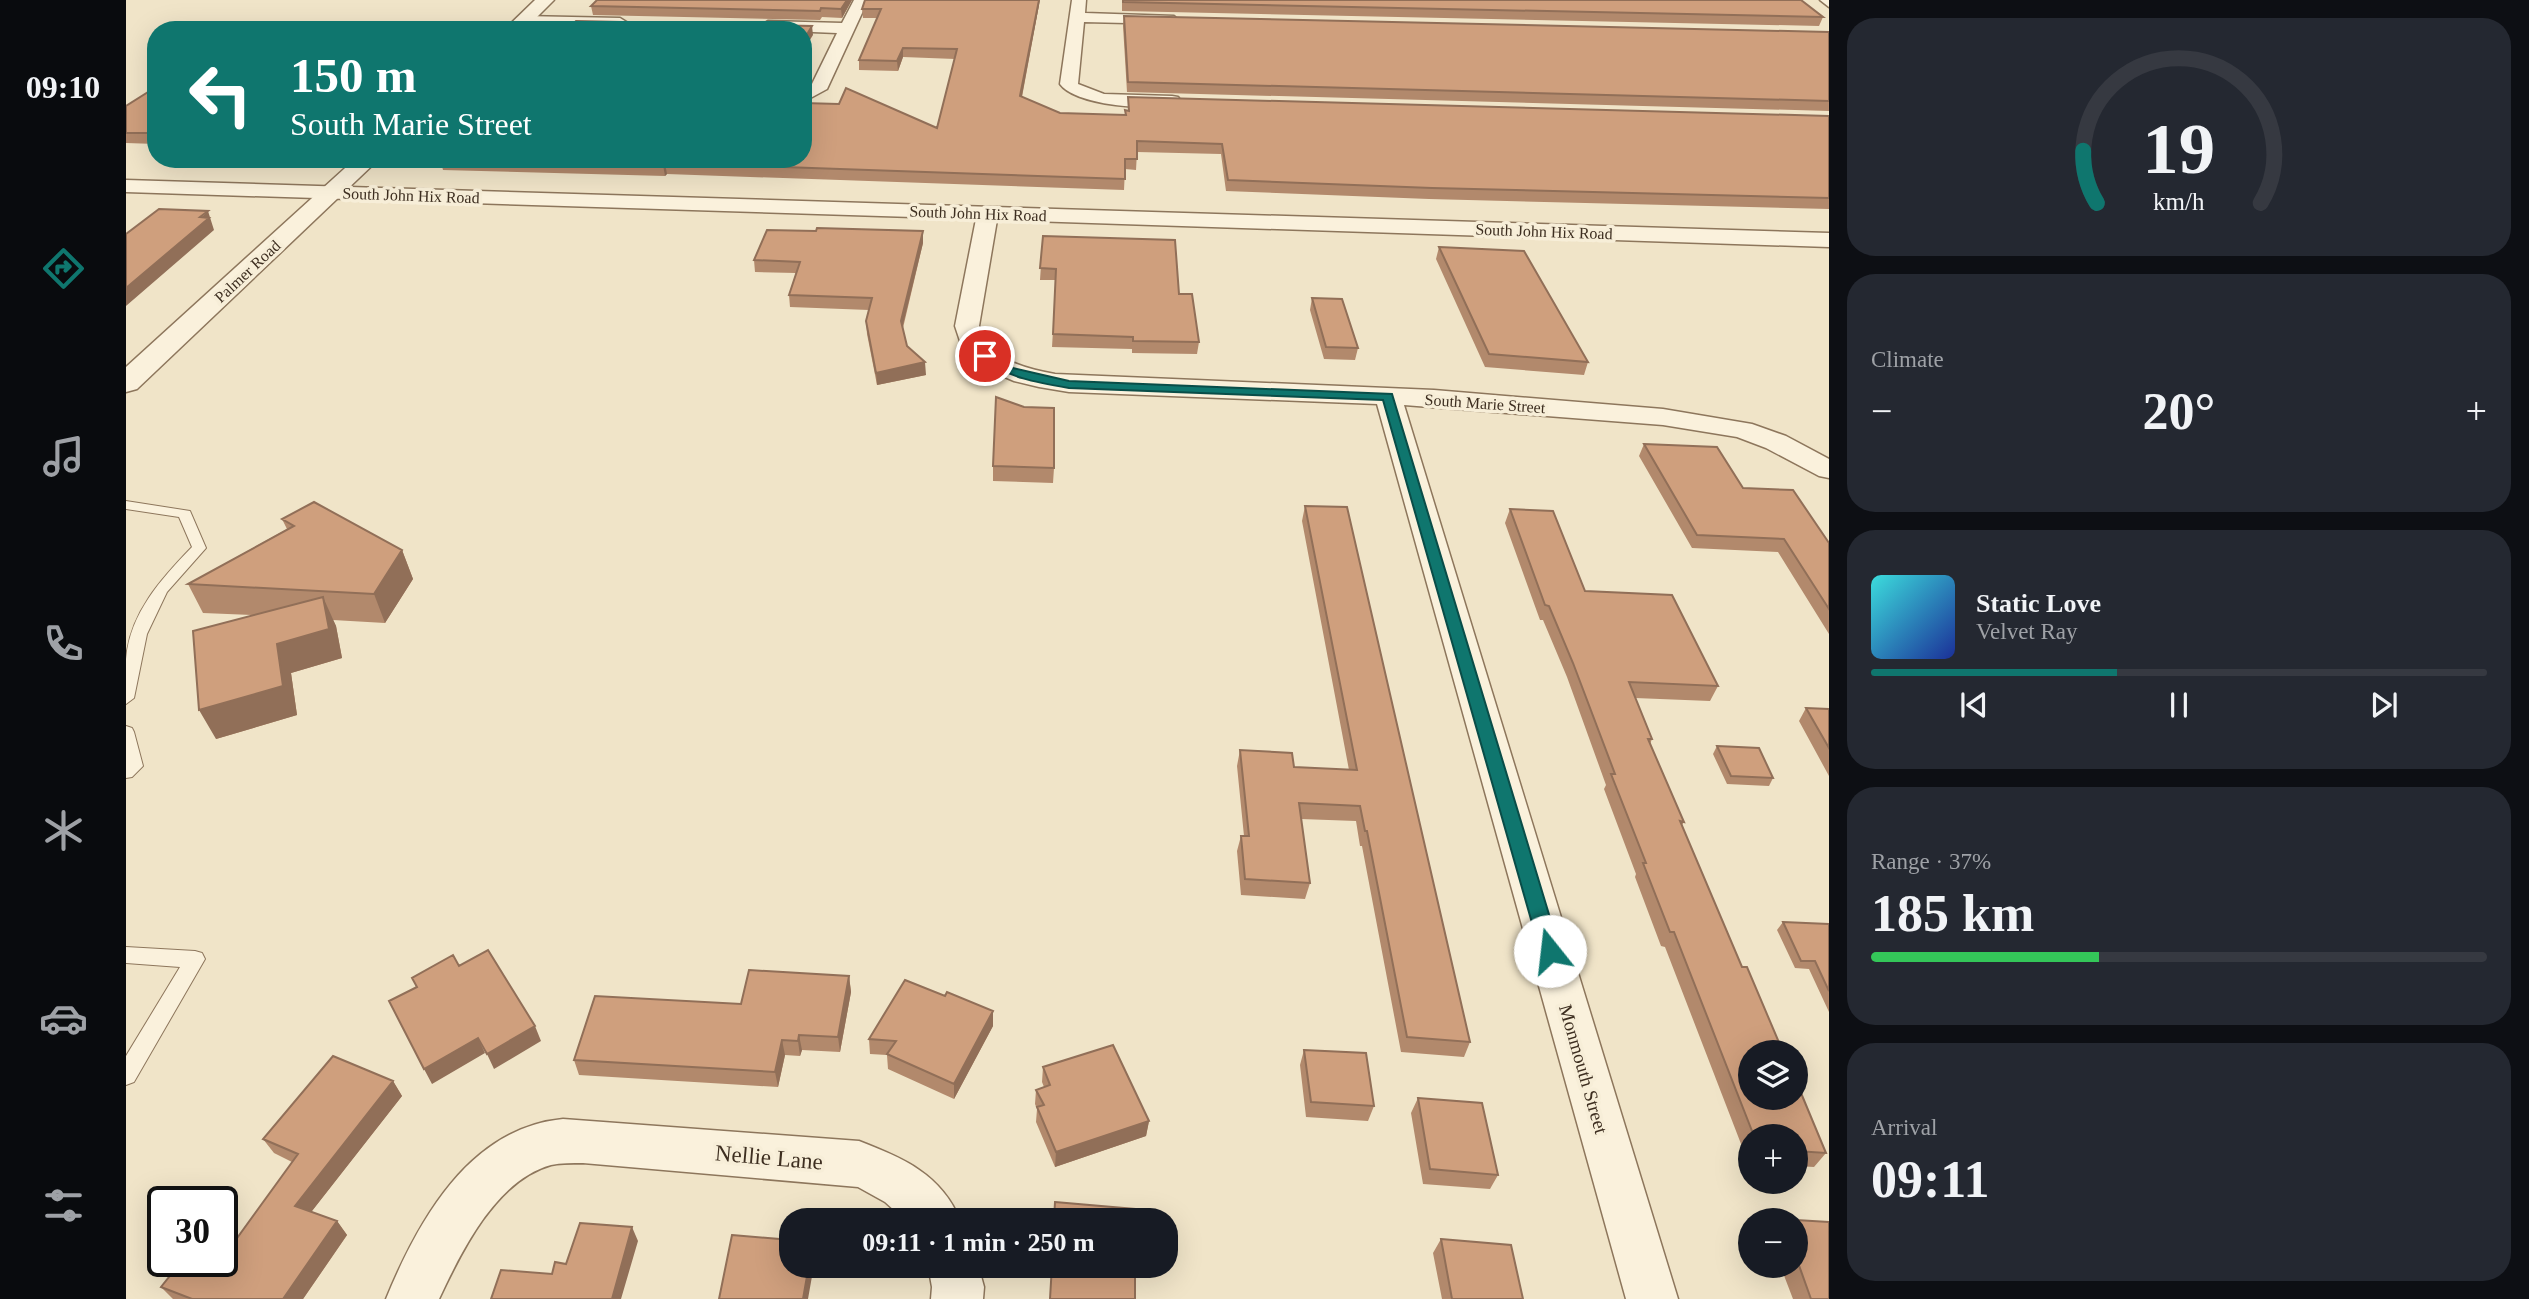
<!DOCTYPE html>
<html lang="en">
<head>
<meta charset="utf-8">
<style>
  body { margin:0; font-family:Georgia,serif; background:#242831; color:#f1f3f6; height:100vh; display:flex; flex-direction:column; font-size:26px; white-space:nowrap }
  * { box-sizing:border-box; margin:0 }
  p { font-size:23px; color:#9ea1a6 }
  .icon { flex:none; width:38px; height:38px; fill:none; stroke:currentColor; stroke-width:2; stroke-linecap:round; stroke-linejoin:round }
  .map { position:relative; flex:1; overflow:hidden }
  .drawer { display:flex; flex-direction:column; gap:18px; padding:18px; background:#0d0f14; width:700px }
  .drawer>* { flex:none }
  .guide { position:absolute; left:21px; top:21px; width:665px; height:147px; border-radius:28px; box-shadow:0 7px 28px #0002; background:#0f766e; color:#fff; overflow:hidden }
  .tools { position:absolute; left:1612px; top:1040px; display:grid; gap:14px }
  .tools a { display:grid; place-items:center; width:70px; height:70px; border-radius:50%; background:#171b24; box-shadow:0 7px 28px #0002; font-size:35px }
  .speed { position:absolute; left:21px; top:1186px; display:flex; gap:14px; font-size:35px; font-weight:700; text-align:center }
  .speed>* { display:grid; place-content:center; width:91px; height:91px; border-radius:50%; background:#171b24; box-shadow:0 7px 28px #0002; line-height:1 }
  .speed .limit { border:4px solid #111; border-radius:10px; background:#fff; color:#111 }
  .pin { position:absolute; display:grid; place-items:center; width:60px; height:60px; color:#fff; margin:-30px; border:4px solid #fff; border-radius:50%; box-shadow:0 2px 7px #0007 }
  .me { position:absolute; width:77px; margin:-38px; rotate:344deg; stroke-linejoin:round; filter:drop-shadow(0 0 5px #0008) }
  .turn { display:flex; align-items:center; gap:24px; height:147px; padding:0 28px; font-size:32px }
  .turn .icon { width:91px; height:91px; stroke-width:2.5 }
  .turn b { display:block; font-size:49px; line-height:60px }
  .big { font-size:52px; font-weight:600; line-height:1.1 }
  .drawer .tile { flex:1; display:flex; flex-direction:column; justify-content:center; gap:10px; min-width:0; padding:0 24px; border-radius:28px; background:#242831 }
  .drawer .dial { align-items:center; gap:0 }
  .dial svg { height:182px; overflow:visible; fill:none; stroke:#363941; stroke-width:7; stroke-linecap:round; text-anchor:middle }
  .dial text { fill:#f1f3f6; stroke:none }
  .song { display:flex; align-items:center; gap:21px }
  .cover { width:84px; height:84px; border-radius:10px; background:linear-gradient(135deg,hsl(180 70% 55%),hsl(230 70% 35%)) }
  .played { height:7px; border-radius:4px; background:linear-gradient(90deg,#0f766e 40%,#363941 40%) }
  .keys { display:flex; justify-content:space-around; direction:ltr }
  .heat { display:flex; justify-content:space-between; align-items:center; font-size:38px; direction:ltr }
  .charge { height:10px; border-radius:5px; background:linear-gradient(90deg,#34c759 37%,#363941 0) }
  .trip { position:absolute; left:653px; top:1208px; width:399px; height:70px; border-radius:28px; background:#171b24; box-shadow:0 7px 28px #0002; font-weight:600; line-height:70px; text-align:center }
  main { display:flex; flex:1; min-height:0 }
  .menu { display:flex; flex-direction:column; width:126px; justify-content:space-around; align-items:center; background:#090b0e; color:#9ea1a6 }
  .menu .icon { width:49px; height:49px }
  .menu .current { color:#0f766e }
  .menu b { font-size:32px; color:#f1f3f6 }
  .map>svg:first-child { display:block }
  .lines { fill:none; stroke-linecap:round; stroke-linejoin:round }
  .service-casing { stroke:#8d765c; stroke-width:2 }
  .minor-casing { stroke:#8d765c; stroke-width:3 }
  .tertiary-casing { stroke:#8d765c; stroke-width:3 }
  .service { fill:#faf1dc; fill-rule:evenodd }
  .minor { fill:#faf1dc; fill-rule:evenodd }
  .tertiary { fill:#faf1dc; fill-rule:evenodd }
  .wall { fill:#b2896c }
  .shaded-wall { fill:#916f58 }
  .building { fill:#cf9f7d; stroke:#916f58; stroke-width:2 }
  .route { fill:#0f766e; stroke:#0a4d48; stroke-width:2 }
  .labels { text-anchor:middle; stroke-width:7; stroke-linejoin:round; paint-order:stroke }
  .far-street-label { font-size:16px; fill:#3d2e20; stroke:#f7eed8 }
  .street-label { font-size:19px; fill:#3d2e20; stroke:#f7eed8 }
  .near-street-label { font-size:23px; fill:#3d2e20; stroke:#f7eed8 }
</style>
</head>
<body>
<main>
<nav class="menu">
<b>09:10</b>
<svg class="icon current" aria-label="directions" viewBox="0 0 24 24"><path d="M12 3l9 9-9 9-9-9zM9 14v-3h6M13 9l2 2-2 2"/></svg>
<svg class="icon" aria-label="music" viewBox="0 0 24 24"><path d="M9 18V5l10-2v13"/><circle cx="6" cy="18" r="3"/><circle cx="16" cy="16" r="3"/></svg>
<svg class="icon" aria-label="phone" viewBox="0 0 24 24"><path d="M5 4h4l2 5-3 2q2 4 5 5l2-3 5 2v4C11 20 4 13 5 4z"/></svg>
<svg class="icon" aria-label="climate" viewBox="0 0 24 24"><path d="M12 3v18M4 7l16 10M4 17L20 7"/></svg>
<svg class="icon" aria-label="car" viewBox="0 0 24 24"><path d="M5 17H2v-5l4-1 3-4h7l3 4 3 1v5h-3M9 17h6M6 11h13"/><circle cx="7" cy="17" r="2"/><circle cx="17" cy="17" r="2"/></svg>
<svg class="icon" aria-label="filters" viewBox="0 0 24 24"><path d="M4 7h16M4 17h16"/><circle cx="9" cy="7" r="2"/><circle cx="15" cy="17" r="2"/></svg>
</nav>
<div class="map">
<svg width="1703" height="1299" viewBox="0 0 1703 1299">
  <rect width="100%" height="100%" fill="#f0e4c8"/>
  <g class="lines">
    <defs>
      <path id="service" d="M 0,501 L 64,511 L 80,548 L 41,592 L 21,634 L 8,698 L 0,704 C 0,689 0,674 0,659 C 4,613 35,579 66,547 L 53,517 L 0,509 Z
        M 0,726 L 6,728 L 8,732 L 17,766 L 6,777 L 0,778 Z
        M 0,947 L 69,951 L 76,953 L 79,959 L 8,1082 L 0,1085 L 0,1056 L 54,967 L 0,963 Z"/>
      <path id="minor" d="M 728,0 L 742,0 L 701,89 L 677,102 L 677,90 L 685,86 L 711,33 L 638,30 L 634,26 L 642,21 L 716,23 Z
        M 946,0 L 960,0 L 959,13 L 1048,16 L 1051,19 L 1043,24 L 958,22 L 952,84 L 978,94 L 1046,96 L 1052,97 L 1055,101 L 1052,105 C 1027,111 950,106 934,84 Z
        M 1694,0 L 1703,0 L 1703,7 Z
        M 397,16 L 494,18 L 502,23 L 494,28 L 391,24 L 389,21 L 391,18 Z
        M 0,180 L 1703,233 L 1703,247 L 871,220 L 853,326 C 865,360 896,368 929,374 L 1308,390 L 1537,409 L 1626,424 L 1660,436 L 1703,459 L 1703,478 L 1693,476 L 1640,448 L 1611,437 L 1537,425 L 1278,405 L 1552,1299 L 1500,1299 L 1251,404 L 943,392 L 913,387 L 888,381 L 858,368 L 846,359 L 834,341 L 829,326 L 850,219 L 0,192 Z
        M 437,1119 L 733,1141 C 777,1158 815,1174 834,1220 L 779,1220 L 759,1202 L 732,1187 L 457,1163 C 446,1163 435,1163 425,1165 C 370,1180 335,1252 313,1299 L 260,1299 C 292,1221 343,1128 437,1119 Z
        M 802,1265 L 852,1265 L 858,1287 L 857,1299 L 805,1299 L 806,1287 Z"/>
      <path id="tertiary" d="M 409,0 L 428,0 L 398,30 L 378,30 Z
        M 229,159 L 253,159 L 11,389 L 0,392 L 0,367 Z"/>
    </defs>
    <use href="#service" class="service-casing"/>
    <use href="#minor" class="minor-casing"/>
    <use href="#tertiary" class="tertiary-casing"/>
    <use href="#service" class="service"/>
    <use href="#minor" class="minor"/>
    <use href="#tertiary" class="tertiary"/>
  </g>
  <path class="wall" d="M 471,0 L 726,0 L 716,18 L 696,17 L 694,20 L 467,15 L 465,6 Z
    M 996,0 L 1675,0 L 1697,17 L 1693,26 L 996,11 Z
    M 913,5 L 896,97 L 934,113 L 999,115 L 1002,110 L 1002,97 L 1703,116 L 1703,209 L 1303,199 L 1100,191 L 1095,154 L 1011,152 L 1010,170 L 999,169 L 998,190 L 541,174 L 539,176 L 317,170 L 314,159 L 811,128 L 829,59 L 777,57 L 772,71 L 733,70 L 733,60 L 751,18 L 737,18 L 736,9 Z
    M 998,16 L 1703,32 L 1703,111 L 1001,92 L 997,26 Z
    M 30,87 L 30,144 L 0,143 L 0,106 Z
    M 917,236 L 1053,294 L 1073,342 L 1071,354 L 1006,353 L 1006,349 L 926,347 L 930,280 L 914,280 Z
    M 797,243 L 777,328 L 781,346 L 800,375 L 751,385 L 741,334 L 740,321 L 743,310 L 664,307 L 663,295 L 670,273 L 629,272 L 628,260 Z
    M 1313,247 L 1462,362 L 1458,375 L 1359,367 L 1310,259 Z
    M 1186,298 L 1232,348 L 1229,360 L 1198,359 L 1184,310 Z
    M 1518,444 L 1617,488 L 1703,543 L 1703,634 L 1652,552 L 1566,548 L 1513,456 Z
    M 867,466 L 928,468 L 927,483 L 867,481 Z
    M 1179,506 L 1344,1042 L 1338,1057 L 1275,1052 L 1236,846 L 1234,846 L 1230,821 L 1175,819 L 1184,883 L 1179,899 L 1115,895 L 1111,851 L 1115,836 L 1118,836 L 1111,766 L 1114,750 L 1168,767 L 1223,770 L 1176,521 Z
    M 1384,509 L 1459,591 L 1592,686 L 1584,701 L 1509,698 L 1526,739 L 1524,744 L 1558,822 L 1556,825 L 1616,967 L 1700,1153 L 1688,1167 L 1670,1166 L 1670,1136 L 1624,1136 L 1624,1162 L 1622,1162 L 1539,947 L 1535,946 L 1509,877 L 1510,874 L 1478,789 L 1480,785 L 1441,677 L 1417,620 L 1414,620 L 1379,523 Z
    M 156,519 L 276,550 L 287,579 L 259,623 L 207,620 L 210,626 L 216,658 L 165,673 L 171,715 L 90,739 L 126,615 L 77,613 L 62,584 L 161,529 Z
    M 1680,708 L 1703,709 L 1703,776 L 1673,721 Z
    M 1591,746 L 1647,778 L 1643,786 L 1601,784 L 1587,754 Z
    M 1657,922 L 1703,924 L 1703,1012 L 1683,969 L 1669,968 L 1651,930 Z
    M 723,976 L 725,992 L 714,1052 L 676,1050 L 674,1056 L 659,1055 L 652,1087 L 453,1075 L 448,1060 L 615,1004 Z
    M 819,996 L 867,1011 L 867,1026 L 828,1099 L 762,1069 L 761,1055 L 744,1054 L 743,1039 Z
    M 1178,1050 L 1248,1106 L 1242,1121 L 1180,1117 L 1174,1065 Z
    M 917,1067 L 1023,1121 L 1020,1136 L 929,1167 L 910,1122 L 911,1109 L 909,1104 L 910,1090 L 918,1087 L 916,1082 Z
    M 267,1081 L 276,1096 L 185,1212 L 211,1221 L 221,1235 L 177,1299 L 47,1299 L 35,1287 L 106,1245 L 166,1162 L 148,1153 L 137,1139 Z
    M 1292,1098 L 1372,1175 L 1364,1189 L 1297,1184 L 1285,1113 Z
    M 1670,1220 L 1703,1299 L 1667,1299 L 1654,1265 L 1670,1265 Z
    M 1315,1239 L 1397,1299 L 1316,1299 L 1307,1253 Z"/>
  <path class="shaded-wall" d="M 721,0 L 726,0 L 716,18 L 715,9 Z
    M 913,0 L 914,0 L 913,5 L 894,106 L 894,96 Z
    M 686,26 L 687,35 L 677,51 L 677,41 Z
    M 777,48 L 777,57 L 772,71 L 771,61 Z
    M 539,163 L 541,174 L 539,176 L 537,165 Z
    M 82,211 L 88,230 L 0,306 L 0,288 Z
    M 797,231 L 797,243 L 775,333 L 775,321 Z
    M 799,362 L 800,375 L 751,385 L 750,373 Z
    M 276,550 L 287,579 L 259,623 L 248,594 Z
    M 197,597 L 210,626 L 216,658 L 165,673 L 171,715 L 90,739 L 73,710 L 151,644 Z
    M 723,976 L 725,992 L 714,1052 L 712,1037 Z
    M 867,1011 L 867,1026 L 828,1099 L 828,1084 Z
    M 409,1026 L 415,1041 L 368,1069 L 361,1054 Z
    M 673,1035 L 676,1050 L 674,1056 L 672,1041 Z
    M 352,1038 L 359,1053 L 306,1084 L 298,1069 Z
    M 656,1040 L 659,1055 L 652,1087 L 649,1072 Z
    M 267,1081 L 276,1096 L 179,1220 L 169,1206 Z
    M 1023,1121 L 1020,1136 L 929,1167 L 930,1152 Z
    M 211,1221 L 221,1235 L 177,1299 L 157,1299 Z
    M 506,1227 L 512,1241 L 495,1299 L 486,1299 Z
    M 683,1265 L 688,1265 L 682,1299 L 677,1299 Z"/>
  <path class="building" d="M 471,0 L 721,0 L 715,9 L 695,8 L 694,11 L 465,6 Z
    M 739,0 L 913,0 L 894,96 L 934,113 L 1000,115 L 999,110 L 1003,111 L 1002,97 L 1703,116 L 1703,198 L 1306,188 L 1102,180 L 1096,144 L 1011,141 L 1011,159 L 999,159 L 999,179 L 539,163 L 537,165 L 316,159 L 677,159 L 677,103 L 713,104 L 720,88 L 811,128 L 831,49 L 777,48 L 771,61 L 733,60 L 755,9 L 736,9 Z
    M 997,0 L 1675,0 L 1697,17 L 997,2 Z
    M 998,16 L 1703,32 L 1703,101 L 1002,82 Z
    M 450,21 L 686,26 L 677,41 L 677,30 L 441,30 Z
    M 30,87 L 30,133 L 0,133 L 0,106 Z
    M 33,209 L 82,211 L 74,217 L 83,218 L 0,288 L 0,234 Z
    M 691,228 L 797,231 L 775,321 L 781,346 L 799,362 L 750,373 L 740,321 L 746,298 L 663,295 L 674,262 L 628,260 L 641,230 L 690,231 Z
    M 917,236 L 1049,240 L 1053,294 L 1066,294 L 1073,342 L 1007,341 L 1007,337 L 927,334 L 930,269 L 914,268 Z
    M 1313,247 L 1398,251 L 1462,362 L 1363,354 Z
    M 1186,298 L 1216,299 L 1232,348 L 1200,347 Z
    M 870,397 L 898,407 L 928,408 L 928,468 L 867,466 Z
    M 1518,444 L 1591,447 L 1617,488 L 1667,490 L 1703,543 L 1703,609 L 1658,539 L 1571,535 Z
    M 188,502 L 276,550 L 248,594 L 62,584 L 168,526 L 156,519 Z
    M 1179,506 L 1221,507 L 1344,1042 L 1281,1037 L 1241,831 L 1239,831 L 1234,806 L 1173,803 L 1184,883 L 1119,879 L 1115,836 L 1123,836 L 1114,750 L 1166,753 L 1168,767 L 1231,770 Z
    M 1384,509 L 1427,511 L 1459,591 L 1546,595 L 1592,686 L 1503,682 L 1526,739 L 1522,739 L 1558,822 L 1554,821 L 1616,967 L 1621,967 L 1657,1052 L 1624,1052 L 1624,1097 L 1670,1097 L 1670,1081 L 1700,1153 L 1670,1151 L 1670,1136 L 1628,1136 L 1548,932 L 1544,932 L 1517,863 L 1520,863 L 1485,774 L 1489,774 L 1447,663 L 1423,606 L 1419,605 Z
    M 197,597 L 203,629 L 151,644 L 157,686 L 73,710 L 67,631 Z
    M 1680,708 L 1703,709 L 1703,748 Z
    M 1591,746 L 1633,748 L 1647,778 L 1605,776 Z
    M 1657,922 L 1703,924 L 1703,991 L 1689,961 L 1675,961 Z
    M 362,950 L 409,1026 L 361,1054 L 352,1038 L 298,1069 L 263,1001 L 291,987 L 286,978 L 327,955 L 333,966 Z
    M 623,970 L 723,976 L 712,1037 L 673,1035 L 672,1041 L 656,1040 L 649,1072 L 448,1060 L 469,996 L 615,1004 Z
    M 779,980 L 819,996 L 821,992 L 867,1011 L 828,1084 L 761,1054 L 770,1041 L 743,1039 Z
    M 987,1045 L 1023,1121 L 930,1152 L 911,1107 L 918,1105 L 910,1090 L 924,1085 L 917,1067 Z
    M 1178,1050 L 1240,1053 L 1248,1106 L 1185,1102 Z
    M 207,1056 L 267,1081 L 169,1206 L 211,1221 L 157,1299 L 66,1299 L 35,1287 L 55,1262 L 96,1262 L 96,1241 L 106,1245 L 172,1154 L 137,1139 Z
    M 1292,1098 L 1356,1103 L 1372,1175 L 1304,1169 Z
    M 929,1202 L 1009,1209 L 1009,1220 L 928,1220 Z
    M 1670,1220 L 1703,1222 L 1703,1299 L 1685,1299 L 1670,1257 Z
    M 454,1223 L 506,1227 L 486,1299 L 365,1299 L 375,1270 L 426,1274 L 429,1262 L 440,1264 Z
    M 606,1235 L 665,1240 L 665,1265 L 683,1265 L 677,1299 L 593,1299 Z
    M 1315,1239 L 1385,1245 L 1397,1299 L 1326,1299 Z
    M 926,1265 L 1009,1265 L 1009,1299 L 924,1299 Z"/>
  <path class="route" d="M 859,353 L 887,368 L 943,381 L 1266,394 L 1434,951 L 1431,957 L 1424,959 L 1417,957 L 1414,951 L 1257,400 L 943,388 C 908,382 885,378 855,359 L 855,354 Z"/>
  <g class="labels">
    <g class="far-street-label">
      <text transform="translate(285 195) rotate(2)" y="6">South John Hix Road</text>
      <text transform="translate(852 213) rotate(2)" y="6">South John Hix Road</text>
      <text transform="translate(1418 231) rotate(2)" y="6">South John Hix Road</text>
      <text transform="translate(121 271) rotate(-43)" y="6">Palmer Road</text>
      <text transform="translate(1359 403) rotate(4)" y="6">South Marie Street</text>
    </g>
    <g class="street-label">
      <text transform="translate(1458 1069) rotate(74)" y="7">Monmouth Street</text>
    </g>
    <g class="near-street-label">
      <text transform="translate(643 1157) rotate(5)" y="8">Nellie Lane</text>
    </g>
  </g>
</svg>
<div class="tools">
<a><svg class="icon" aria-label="layers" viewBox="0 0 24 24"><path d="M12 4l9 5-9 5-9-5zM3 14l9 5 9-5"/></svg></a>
<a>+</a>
<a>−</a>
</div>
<div class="speed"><div class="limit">30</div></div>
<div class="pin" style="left:859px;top:356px;background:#d93025"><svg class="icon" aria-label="arrive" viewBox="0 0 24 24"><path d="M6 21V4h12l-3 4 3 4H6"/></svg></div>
<svg class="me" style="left:1424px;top:951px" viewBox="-20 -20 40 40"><circle r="19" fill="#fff"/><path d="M0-13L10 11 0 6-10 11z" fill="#0f766e"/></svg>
<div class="trip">09:11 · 1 min · 250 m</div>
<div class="guide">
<div class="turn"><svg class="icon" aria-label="left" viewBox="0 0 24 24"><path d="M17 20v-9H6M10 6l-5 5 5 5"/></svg><div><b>150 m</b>South Marie Street</div></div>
</div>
</div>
<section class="drawer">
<div class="tile dial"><svg viewBox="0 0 100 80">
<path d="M14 69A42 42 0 1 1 86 69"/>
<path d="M14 69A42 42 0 0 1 8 46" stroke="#0f766e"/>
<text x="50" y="56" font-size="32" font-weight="700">19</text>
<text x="50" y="72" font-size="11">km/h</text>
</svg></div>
<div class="tile"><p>Climate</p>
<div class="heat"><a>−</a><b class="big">20°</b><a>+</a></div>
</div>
<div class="tile">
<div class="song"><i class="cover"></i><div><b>Static Love</b><p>Velvet Ray</p></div></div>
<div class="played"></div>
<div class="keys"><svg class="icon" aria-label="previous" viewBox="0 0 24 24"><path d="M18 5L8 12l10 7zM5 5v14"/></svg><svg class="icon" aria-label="pause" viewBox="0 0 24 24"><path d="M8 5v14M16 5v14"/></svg><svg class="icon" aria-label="next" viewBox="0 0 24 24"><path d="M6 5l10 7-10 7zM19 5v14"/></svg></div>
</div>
<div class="tile"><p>Range · 37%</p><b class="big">185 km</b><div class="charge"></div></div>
<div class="tile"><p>Arrival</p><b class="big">09:11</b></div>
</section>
</main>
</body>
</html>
